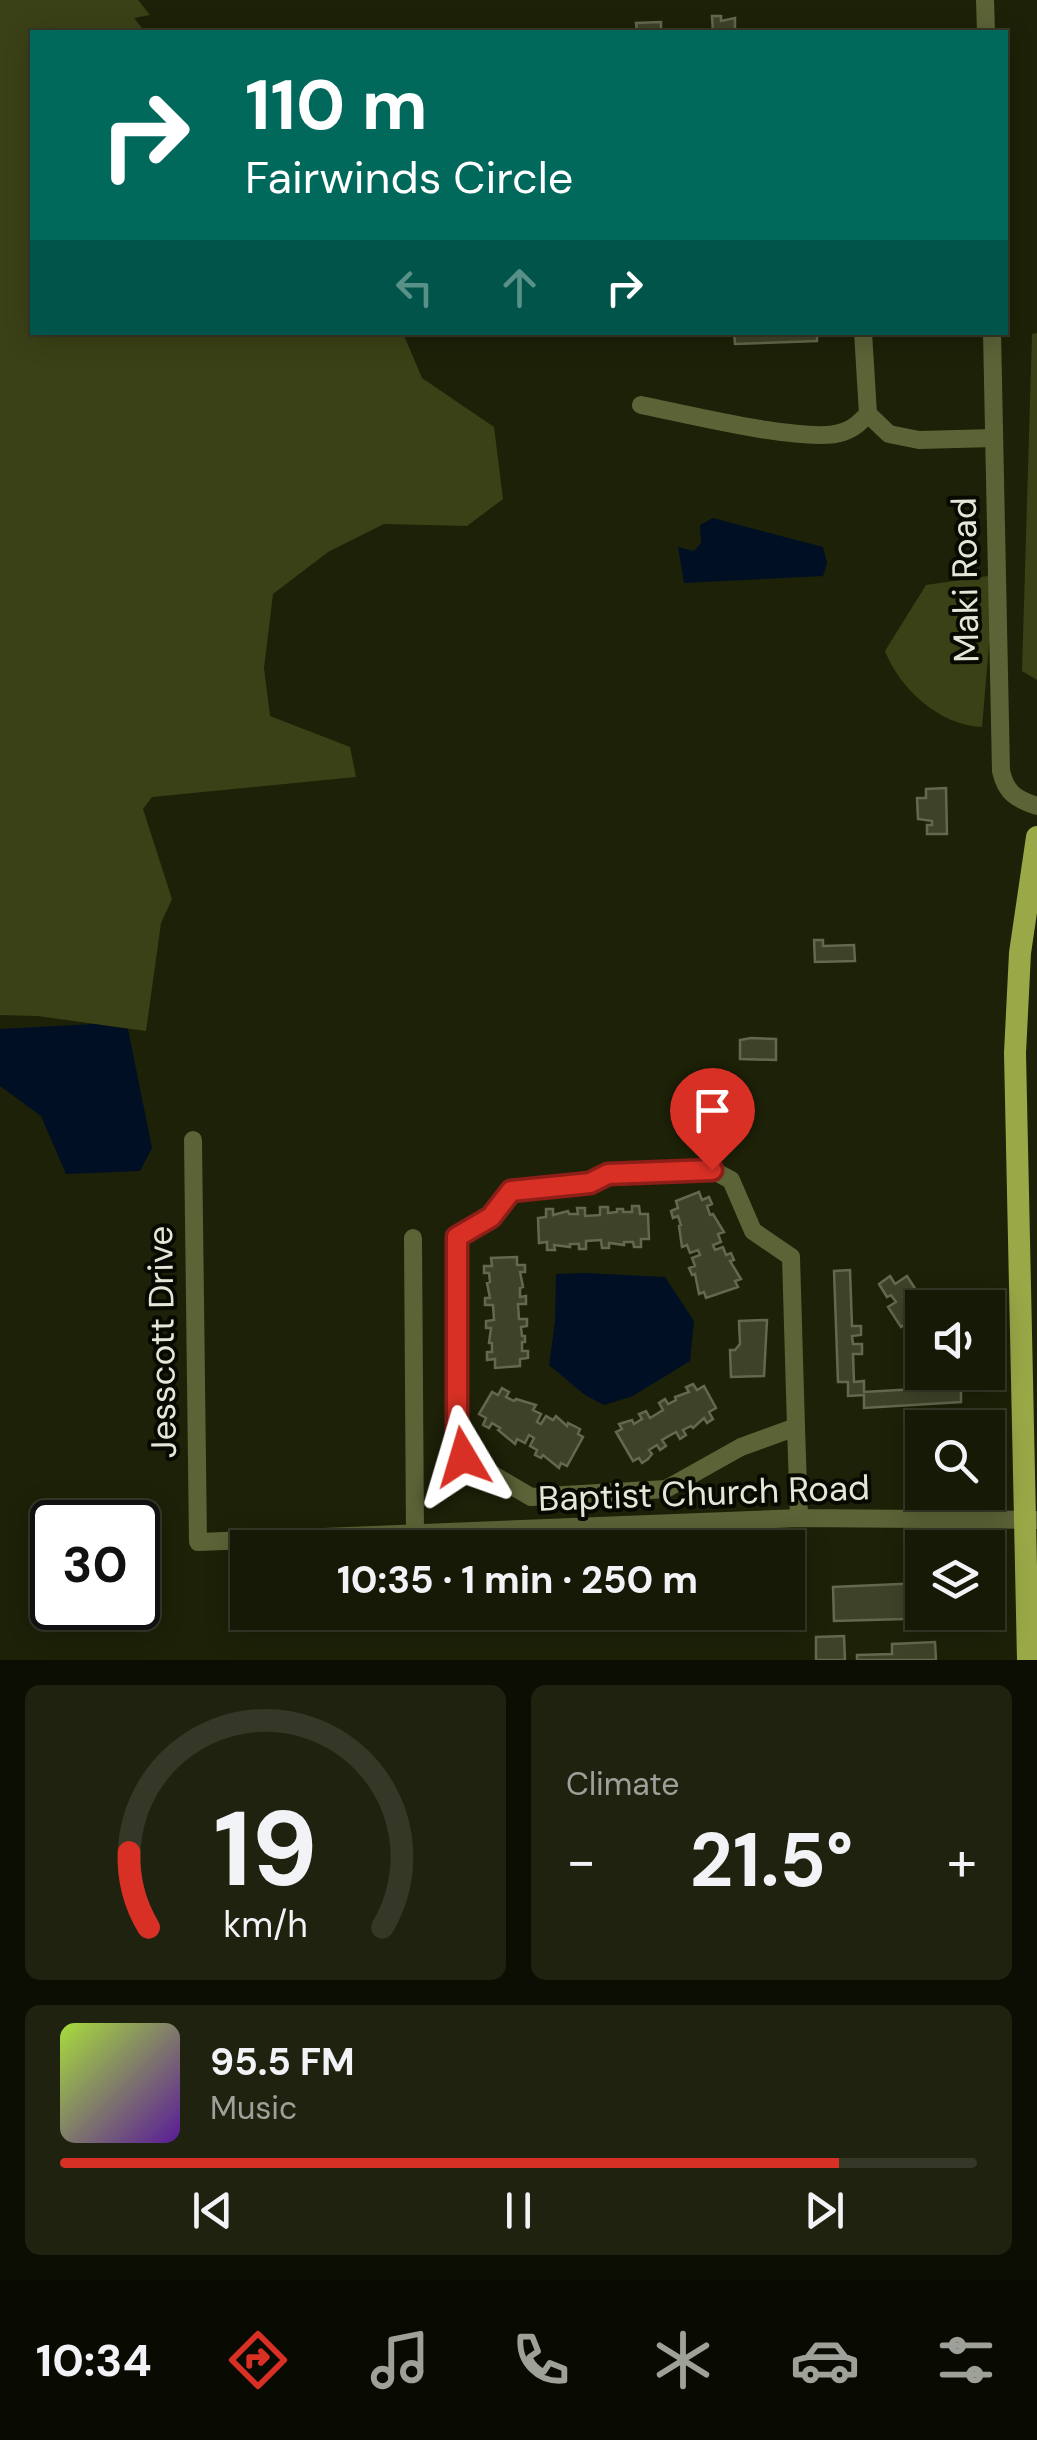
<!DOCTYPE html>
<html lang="en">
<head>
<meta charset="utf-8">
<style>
  body { margin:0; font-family:"DM Sans",sans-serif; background:#1f220f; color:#f1f3f6; height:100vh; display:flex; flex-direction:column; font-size:38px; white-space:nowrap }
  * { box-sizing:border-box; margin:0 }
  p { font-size:32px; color:#9ea09a }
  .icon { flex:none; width:55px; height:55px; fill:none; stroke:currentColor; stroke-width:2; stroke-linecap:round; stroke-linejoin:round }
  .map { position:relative; height:1660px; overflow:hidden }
  .details { display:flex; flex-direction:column; gap:25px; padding:25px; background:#0c0e03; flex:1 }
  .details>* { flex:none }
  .top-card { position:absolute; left:30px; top:30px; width:978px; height:305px; border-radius:0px; box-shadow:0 5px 25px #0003,0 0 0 2px #353827; background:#00695c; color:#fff; overflow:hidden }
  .tools { position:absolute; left:905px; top:1290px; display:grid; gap:20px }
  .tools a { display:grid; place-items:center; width:100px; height:100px; border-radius:0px; background:#161905; box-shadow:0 5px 25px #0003,0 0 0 2px #353827; font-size:50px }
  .speed { position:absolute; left:30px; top:1500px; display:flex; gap:20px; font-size:50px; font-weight:700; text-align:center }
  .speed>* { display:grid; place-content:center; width:130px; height:130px; border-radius:50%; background:#161905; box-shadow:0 5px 25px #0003,0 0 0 2px #353827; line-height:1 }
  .speed .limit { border:5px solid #111; border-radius:15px; background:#fff; color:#111 }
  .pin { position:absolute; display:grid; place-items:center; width:85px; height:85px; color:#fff; margin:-102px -42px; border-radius:50% 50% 50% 0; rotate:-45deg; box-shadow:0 0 10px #0007 }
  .pin .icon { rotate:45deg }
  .me { position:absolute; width:110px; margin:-55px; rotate:353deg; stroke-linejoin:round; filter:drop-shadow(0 0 8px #0008) }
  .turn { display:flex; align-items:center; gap:35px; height:210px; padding:0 50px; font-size:45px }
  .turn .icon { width:130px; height:130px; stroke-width:2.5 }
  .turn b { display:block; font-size:70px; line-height:85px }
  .lanes { display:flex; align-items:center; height:95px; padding:0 50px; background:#0003; justify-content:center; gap:50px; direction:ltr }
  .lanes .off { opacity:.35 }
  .big { font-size:75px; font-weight:700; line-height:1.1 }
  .details .tile { flex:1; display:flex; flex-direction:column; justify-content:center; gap:15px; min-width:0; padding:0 35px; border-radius:15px; background:#1f220f }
  .details .dial { align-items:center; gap:0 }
  .dial svg { height:260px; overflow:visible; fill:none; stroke:#353827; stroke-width:7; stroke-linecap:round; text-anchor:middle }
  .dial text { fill:#f1f3f6; stroke:none }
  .song { display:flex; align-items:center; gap:30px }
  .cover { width:120px; height:120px; border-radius:15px; background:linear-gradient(135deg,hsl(80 70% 55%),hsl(270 70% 35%)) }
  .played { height:10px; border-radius:5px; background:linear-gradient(90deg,#d93025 85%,#353827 85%) }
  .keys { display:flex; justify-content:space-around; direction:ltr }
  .heat { display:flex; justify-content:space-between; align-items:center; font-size:55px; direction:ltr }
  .details .tiles { flex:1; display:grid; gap:25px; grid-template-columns:1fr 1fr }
  .tile:last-child { grid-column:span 2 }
  .trip { position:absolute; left:230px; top:1530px; width:575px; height:100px; border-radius:0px; background:#161905; box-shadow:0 5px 25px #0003,0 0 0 2px #353827; font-weight:700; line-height:100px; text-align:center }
  .tab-bar { display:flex; height:160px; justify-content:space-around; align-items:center; background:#090a02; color:#9ea09a }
  .tab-bar .icon { width:70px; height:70px }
  .tab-bar .on { color:#d93025 }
  .tab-bar b { font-size:45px; color:#f1f3f6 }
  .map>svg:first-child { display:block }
  .green { fill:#3b4116 }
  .water { fill:#000f24 }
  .building { fill:#3e4328; stroke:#63694c; stroke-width:2.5 }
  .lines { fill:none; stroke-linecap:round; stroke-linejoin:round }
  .minor { stroke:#5c6337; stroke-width:18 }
  .major { stroke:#9aa847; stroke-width:22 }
  .route-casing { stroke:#8d1f18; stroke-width:25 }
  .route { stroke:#d93025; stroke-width:18 }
  .labels { text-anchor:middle; stroke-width:8; stroke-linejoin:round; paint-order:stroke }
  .street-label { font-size:35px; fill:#e4e7d8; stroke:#080a02 }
</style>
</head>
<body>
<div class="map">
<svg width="1037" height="1660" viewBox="0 0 1037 1660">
  <rect width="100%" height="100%" fill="#1d2107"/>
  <path class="green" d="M 0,0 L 138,0 L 150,15 L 134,18 L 145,32 L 32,32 L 32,332 L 403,333 L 422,378 L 494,427 L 503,499 L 467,526 L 384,524 L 328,552 L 273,594 L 264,668 L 270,716 L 350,747 L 356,777 L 152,797 L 143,809 L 172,899 L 161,923 L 146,1031 L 38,1016 L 0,1015 Z
    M 1037,333 L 1037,680 L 1022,671 L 1032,334 Z
    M 995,575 L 982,727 C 939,725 900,689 885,651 L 926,585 Z"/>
  <path class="water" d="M 713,518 L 823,547 L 827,563 L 823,576 L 684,583 L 678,547 L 694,551 L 701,543 L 700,525 Z
    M 94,1024 L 128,1029 L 152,1148 L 140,1171 L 66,1174 L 41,1116 L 0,1086 L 0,1029 Z
    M 585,1273 L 665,1277 L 694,1321 L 690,1361 L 633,1396 L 604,1405 L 585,1395 L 549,1365 L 555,1322 L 556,1274 Z"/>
  <path class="building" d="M 712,16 L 721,16 L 721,21 L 735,18 L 735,32 L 713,32 Z
    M 661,22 L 661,32 L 637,32 L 636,23 Z
    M 734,332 L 817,332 L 817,341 L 735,344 Z
    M 946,788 L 947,834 L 927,834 L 927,825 L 932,825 L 932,821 L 918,819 L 917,798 L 926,798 L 926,789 Z
    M 814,940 L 823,940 L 823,946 L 854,945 L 855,961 L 815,962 Z
    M 751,1038 L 776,1039 L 776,1060 L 740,1059 L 740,1040 Z
    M 699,1192 L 702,1200 L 709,1197 L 712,1204 L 707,1206 L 710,1215 L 713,1214 L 724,1232 L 718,1234 L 721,1242 L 713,1245 L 715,1250 L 723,1247 L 726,1255 L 731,1253 L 734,1260 L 730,1261 L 741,1279 L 735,1281 L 738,1287 L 706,1298 L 704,1292 L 699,1294 L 695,1274 L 692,1275 L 689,1268 L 695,1266 L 692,1258 L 700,1255 L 698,1250 L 690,1253 L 687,1245 L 682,1247 L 679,1226 L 681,1225 L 678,1216 L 673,1218 L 671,1211 L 678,1208 L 676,1201 Z
    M 632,1206 L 639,1206 L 640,1214 L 648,1214 L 649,1239 L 641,1239 L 641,1247 L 634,1247 L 633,1242 L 624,1242 L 624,1245 L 609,1243 L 609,1248 L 602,1248 L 601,1240 L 586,1241 L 586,1249 L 579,1249 L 579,1244 L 570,1244 L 570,1247 L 554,1245 L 555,1250 L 547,1250 L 547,1242 L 539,1243 L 538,1218 L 546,1217 L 546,1209 L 553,1209 L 553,1215 L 568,1211 L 569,1214 L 578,1214 L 577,1208 L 585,1208 L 585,1216 L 600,1215 L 600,1207 L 608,1207 L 608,1213 L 617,1212 L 617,1209 L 623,1209 L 623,1212 L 632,1212 Z
    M 517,1257 L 517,1265 L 525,1265 L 525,1272 L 520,1272 L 523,1287 L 520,1288 L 520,1297 L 526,1296 L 526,1304 L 518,1304 L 519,1319 L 527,1319 L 527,1326 L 521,1327 L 522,1336 L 525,1336 L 525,1342 L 522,1342 L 522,1351 L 528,1351 L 528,1358 L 520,1359 L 520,1366 L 495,1368 L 495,1359 L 487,1360 L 487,1352 L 492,1352 L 492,1343 L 489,1343 L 491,1328 L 486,1328 L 486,1321 L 494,1320 L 493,1305 L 485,1305 L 485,1298 L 490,1298 L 487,1283 L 490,1282 L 489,1273 L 484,1273 L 484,1266 L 492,1266 L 491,1258 Z
    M 850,1270 L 852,1326 L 861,1326 L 861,1335 L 852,1336 L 853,1344 L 862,1344 L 862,1354 L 853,1354 L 854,1382 L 864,1381 L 864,1392 L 933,1388 L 933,1379 L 942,1378 L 943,1388 L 951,1387 L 951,1378 L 961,1378 L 961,1402 L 864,1408 L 864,1395 L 848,1396 L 848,1382 L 838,1382 L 834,1271 Z
    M 890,1276 L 895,1284 L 907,1276 L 916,1290 L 904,1297 L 917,1316 L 901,1327 L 888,1307 L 896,1302 L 891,1295 L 887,1297 L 879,1284 Z
    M 767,1320 L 764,1376 L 731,1377 L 730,1350 L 735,1350 L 740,1344 L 739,1321 Z
    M 693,1384 L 697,1390 L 704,1386 L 716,1408 L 709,1412 L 713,1419 L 707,1423 L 704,1418 L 693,1428 L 691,1426 L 683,1430 L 686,1435 L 680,1439 L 676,1432 L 662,1440 L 666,1446 L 660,1450 L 657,1445 L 649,1450 L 652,1454 L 648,1459 L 642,1463 L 639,1458 L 633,1461 L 616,1432 L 622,1429 L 619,1424 L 632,1420 L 634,1424 L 642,1419 L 639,1414 L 646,1411 L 650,1418 L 663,1410 L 659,1403 L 665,1399 L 668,1404 L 676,1400 L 675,1397 L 689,1392 L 686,1387 Z
    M 502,1388 L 509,1392 L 506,1397 L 514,1401 L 516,1399 L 536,1405 L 533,1410 L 541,1414 L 537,1422 L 541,1424 L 546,1416 L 553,1420 L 556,1416 L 567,1426 L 568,1423 L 580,1429 L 578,1434 L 583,1437 L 567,1466 L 561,1463 L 559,1468 L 543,1455 L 541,1458 L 535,1455 L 537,1450 L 530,1446 L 534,1438 L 529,1435 L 525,1443 L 517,1439 L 515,1444 L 498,1430 L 500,1428 L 492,1423 L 489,1428 L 483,1425 L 486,1418 L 479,1414 L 492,1392 L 498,1395 Z
    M 922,1583 L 922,1612 L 941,1612 L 941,1618 L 834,1621 L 833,1587 Z
    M 844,1636 L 845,1660 L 816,1660 L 816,1637 Z
    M 935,1642 L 936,1660 L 857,1660 L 857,1655 L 892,1654 L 892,1644 Z"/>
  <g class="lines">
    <path class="minor" d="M 985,0 L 986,32
      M 863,332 L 868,414 L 889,434 L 919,440 L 994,438
      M 992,332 L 1001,771 C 1006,793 1016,799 1037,806
      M 641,405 C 682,413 809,445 843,432 C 854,429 861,421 868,414
      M 193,1140 L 198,1542 L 799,1518 L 1037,1520
      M 712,1170 L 731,1180 L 753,1231 L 791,1257 L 796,1427 L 741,1447 L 666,1489 L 531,1497 L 463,1457 L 457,1434 L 457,1237 L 491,1217 L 511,1191 L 590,1183 L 608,1174 Z
      M 413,1238 L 415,1535
      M 796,1427 L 799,1518"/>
    <path class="major" d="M 1028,1660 L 1015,1053 L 1020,953 L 1037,837"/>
  </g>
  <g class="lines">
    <defs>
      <path id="route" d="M 463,1457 L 457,1434 L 457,1237 L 491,1217 L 511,1191 L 590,1183 L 608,1174 L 712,1170"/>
    </defs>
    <use href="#route" class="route-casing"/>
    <use href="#route" class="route"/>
  </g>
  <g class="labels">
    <g class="street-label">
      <text transform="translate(965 580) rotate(-91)" y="12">Maki Road</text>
      <text transform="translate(162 1342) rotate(-91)" y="12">Jesscott Drive</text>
      <text transform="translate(704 1493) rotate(-2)" y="12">Baptist Church Road</text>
    </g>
  </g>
</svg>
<div class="tools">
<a><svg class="icon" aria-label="sound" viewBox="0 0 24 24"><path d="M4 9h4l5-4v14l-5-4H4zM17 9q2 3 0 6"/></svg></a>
<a><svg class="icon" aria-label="search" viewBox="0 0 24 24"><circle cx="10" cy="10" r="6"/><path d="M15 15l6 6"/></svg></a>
<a><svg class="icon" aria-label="layers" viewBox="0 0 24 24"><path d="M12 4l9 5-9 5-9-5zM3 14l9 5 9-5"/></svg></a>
</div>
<div class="speed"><div class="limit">30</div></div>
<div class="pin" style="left:712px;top:1170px;background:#d93025"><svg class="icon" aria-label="arrive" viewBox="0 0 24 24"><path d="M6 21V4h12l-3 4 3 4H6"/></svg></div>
<svg class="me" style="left:463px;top:1457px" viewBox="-20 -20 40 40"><path d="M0-17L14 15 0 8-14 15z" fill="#d93025" stroke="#fff" stroke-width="4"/></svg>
<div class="trip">10:35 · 1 min · 250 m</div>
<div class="top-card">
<div class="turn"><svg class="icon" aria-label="right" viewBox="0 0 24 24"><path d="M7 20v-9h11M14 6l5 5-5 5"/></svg><div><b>110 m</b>Fairwinds Circle</div></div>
<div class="lanes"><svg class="icon off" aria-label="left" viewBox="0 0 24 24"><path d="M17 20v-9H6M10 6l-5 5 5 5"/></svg><svg class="icon off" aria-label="ahead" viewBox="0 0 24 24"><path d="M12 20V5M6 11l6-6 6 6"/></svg><svg class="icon" aria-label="right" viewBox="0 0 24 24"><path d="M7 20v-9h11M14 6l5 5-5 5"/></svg></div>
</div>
</div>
<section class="details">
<div class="tiles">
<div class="tile dial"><svg viewBox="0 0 100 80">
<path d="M14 69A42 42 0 1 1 86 69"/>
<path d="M14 69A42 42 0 0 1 8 46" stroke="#d93025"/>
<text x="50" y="56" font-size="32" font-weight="700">19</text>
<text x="50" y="72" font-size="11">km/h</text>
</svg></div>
<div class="tile"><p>Climate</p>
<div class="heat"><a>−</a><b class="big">21.5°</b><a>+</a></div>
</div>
<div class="tile">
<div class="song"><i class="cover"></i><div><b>95.5 FM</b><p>Music</p></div></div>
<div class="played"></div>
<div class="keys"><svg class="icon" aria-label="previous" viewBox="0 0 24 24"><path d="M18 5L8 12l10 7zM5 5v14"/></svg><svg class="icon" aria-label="pause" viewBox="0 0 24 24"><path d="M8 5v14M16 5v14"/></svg><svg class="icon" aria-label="next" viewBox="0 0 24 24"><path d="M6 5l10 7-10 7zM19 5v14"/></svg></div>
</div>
</div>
</section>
<nav class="tab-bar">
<b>10:34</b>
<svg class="icon on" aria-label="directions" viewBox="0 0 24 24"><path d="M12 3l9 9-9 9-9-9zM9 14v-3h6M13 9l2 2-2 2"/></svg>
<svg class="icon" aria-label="music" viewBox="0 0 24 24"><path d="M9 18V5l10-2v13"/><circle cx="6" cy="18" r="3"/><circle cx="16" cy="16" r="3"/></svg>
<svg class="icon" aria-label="phone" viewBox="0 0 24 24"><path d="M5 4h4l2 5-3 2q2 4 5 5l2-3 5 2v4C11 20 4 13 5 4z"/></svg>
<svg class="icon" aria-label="climate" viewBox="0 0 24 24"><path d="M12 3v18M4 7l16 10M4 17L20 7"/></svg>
<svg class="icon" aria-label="car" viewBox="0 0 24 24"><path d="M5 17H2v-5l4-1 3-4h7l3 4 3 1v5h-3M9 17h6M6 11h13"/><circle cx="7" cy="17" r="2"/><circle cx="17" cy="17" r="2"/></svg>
<svg class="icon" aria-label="filters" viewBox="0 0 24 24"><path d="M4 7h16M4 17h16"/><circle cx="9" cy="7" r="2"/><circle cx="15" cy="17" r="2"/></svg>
</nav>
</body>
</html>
